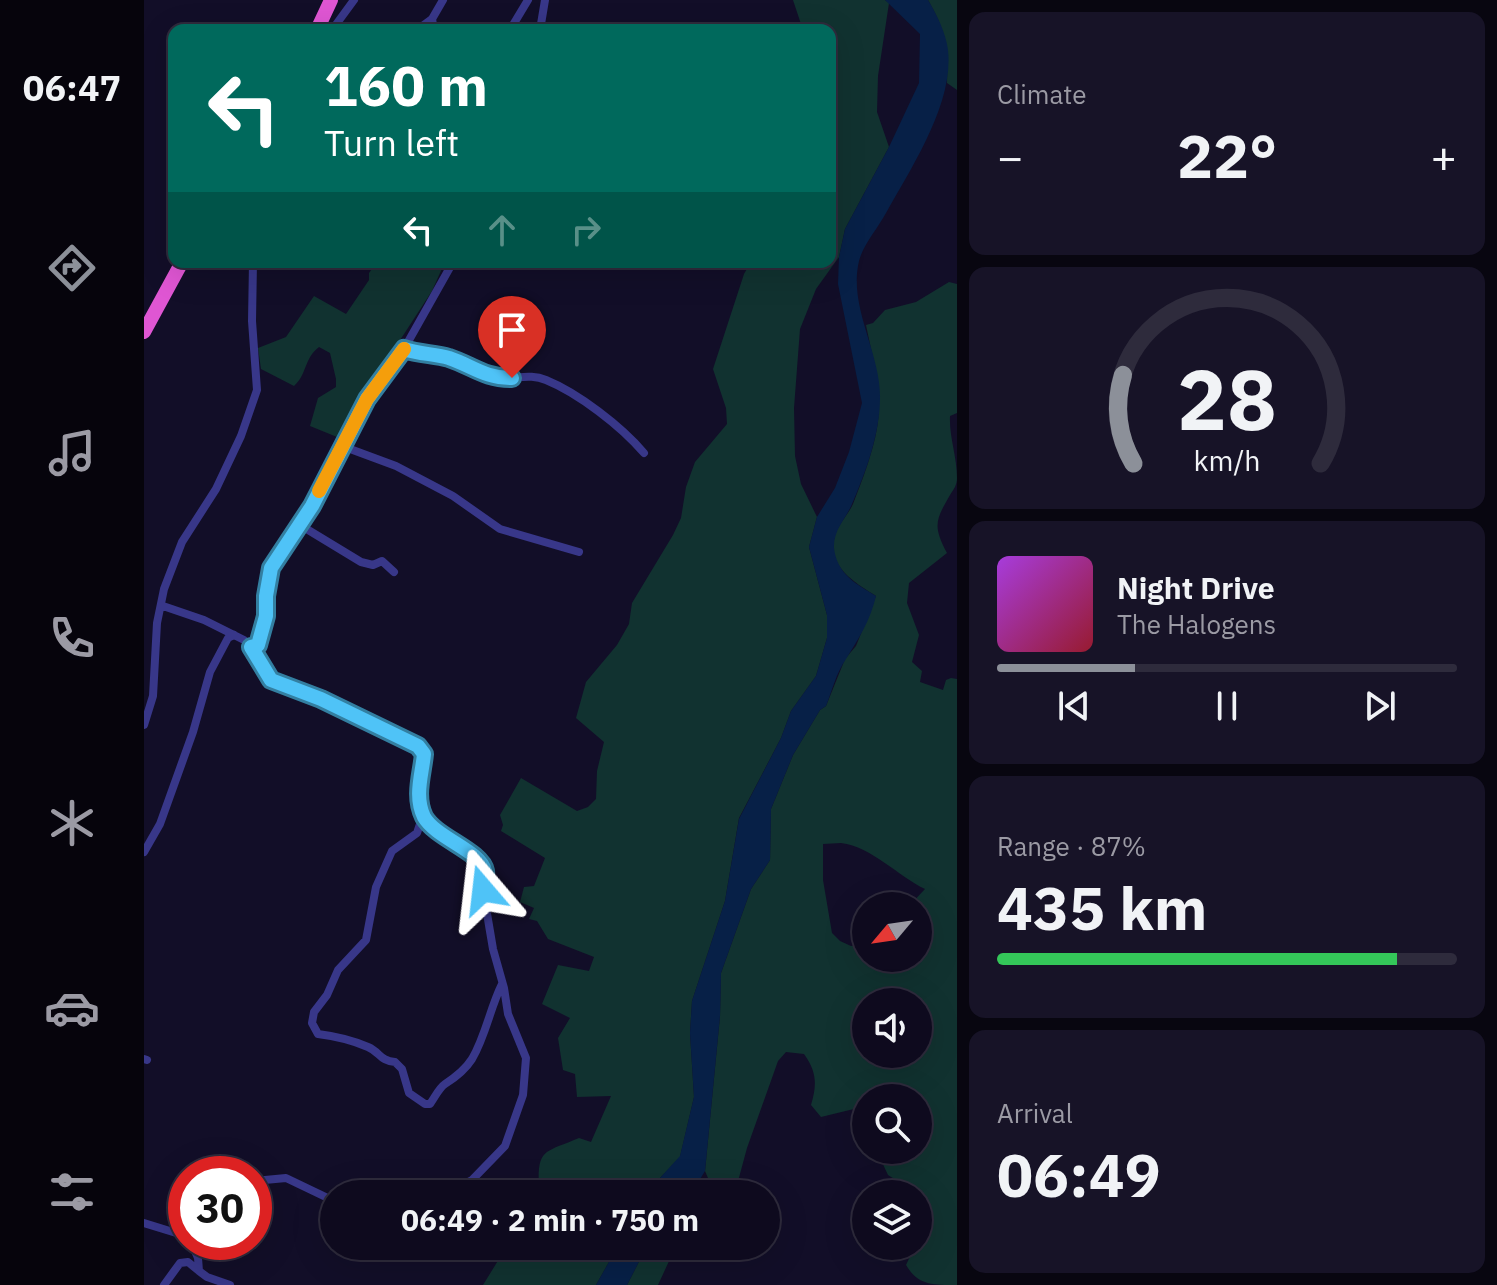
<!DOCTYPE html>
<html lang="en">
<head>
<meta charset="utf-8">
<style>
  body { margin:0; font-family:"IBM Plex Sans",sans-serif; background:#171327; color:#f1f3f6; height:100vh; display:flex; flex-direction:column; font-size:30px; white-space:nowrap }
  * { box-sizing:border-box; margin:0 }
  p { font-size:26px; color:#9b9aa4 }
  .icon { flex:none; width:44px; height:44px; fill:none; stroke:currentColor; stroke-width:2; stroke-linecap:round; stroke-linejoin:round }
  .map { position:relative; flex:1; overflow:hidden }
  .panel { display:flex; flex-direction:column; gap:12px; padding:12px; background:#080610; width:540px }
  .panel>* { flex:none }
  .top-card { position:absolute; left:24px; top:24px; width:668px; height:244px; border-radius:16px; box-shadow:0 8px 32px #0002,0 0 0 2px #2e2b3c; background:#00695c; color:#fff; overflow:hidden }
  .needle { width:52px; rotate:241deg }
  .fabs { position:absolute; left:708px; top:892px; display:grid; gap:16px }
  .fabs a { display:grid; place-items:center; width:80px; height:80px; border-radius:50%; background:#0e0a1e; box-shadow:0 8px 32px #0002,0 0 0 2px #2e2b3c; font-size:40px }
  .speed { position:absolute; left:24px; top:1156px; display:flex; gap:16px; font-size:40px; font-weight:700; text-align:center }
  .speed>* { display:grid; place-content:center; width:104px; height:104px; border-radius:50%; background:#0e0a1e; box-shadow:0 8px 32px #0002,0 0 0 2px #2e2b3c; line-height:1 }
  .speed .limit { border:12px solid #d22; background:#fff; color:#111 }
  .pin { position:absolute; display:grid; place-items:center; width:68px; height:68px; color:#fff; margin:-82px -34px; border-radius:50% 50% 50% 0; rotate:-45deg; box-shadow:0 0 8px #0007 }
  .pin .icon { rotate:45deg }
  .me { position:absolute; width:88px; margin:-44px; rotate:343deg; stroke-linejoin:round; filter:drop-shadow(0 0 6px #0008) }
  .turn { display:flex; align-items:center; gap:28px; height:168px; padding:0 24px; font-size:36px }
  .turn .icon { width:104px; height:104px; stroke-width:2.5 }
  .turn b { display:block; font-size:56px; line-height:68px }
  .lanes { display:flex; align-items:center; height:76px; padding:0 24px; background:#0003; justify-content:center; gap:40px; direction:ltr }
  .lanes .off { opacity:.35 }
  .big { font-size:60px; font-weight:800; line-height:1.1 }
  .panel .tile { flex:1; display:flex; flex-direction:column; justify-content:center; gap:12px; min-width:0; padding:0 28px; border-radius:16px; background:#171327 }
  .panel .dial { align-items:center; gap:0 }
  .dial svg { height:208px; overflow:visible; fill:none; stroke:#2e2b3c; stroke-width:7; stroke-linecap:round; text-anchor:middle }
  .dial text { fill:#f1f3f6; stroke:none }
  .song { display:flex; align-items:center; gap:24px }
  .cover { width:96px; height:96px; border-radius:12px; background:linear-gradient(135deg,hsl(280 70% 55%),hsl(350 70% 35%)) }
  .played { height:8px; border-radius:4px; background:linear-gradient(90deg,#8c9099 30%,#2e2b3c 30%) }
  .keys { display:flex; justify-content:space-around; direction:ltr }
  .heat { display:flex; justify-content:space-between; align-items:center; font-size:44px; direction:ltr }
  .charge { height:12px; border-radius:6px; background:linear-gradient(90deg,#34c759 87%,#2e2b3c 0) }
  .trip { position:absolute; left:176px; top:1180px; width:460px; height:80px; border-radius:40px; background:#0e0a1e; box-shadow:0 8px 32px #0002,0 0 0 2px #2e2b3c; font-weight:800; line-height:80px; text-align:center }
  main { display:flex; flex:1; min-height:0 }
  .tabs { display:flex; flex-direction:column; width:144px; justify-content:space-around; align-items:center; background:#06040c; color:#9b9aa4 }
  .tabs .icon { width:56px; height:56px }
  .tabs .on { color:#8c9099 }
  .tabs b { font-size:36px; color:#f1f3f6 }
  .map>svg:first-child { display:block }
  .green { fill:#113230; fill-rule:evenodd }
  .water { fill:#072047 }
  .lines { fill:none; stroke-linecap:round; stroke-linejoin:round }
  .minor { stroke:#383789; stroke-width:8 }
  .trunk { stroke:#df56d3; stroke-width:14 }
  .route-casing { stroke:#337fa1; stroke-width:20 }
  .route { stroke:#4fc3f7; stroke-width:14 }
  .slow { stroke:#f59e0b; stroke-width:14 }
</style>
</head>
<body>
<main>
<nav class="tabs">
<b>06:47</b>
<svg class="icon on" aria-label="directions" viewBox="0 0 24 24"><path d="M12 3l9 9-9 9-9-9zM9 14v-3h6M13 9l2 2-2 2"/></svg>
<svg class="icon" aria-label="music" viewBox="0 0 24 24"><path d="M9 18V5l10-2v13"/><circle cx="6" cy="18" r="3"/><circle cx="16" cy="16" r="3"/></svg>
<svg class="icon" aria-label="phone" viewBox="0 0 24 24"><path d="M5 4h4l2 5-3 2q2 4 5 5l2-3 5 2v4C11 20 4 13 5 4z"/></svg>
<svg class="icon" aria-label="climate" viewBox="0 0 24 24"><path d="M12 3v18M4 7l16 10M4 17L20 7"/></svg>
<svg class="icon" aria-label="car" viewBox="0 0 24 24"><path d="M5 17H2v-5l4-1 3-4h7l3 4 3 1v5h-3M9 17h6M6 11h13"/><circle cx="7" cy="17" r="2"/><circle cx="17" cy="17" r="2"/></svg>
<svg class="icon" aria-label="filters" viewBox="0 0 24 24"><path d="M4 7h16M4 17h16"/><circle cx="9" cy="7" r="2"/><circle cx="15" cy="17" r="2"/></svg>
</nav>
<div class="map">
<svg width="813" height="1285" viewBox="0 0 813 1285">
  <rect width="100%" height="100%" fill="#120e28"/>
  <path class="green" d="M 649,0 L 741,0 L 745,3 L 734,76 L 733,112 L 745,147 L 701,229 L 695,257 L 672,289 L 656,329 L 650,408 L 651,456 L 657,484 L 673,517 L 665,547 L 683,615 L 683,638 L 672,676 L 647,711 L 637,738 L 595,818 L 581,901 L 548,1001 L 546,1033 L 550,1097 L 536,1157 L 516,1178 L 506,1194 L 409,1194 L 395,1189 C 393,1148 400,1153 435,1138 L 447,1142 L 467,1096 L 433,1097 L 431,1074 L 419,1070 L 414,1038 L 426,1018 L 398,1004 L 414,965 L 445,971 L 450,957 L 404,939 L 393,921 L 385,919 L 390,908 L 376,902 L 380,887 L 390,886 L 401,858 L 357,831 L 359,825 L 356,815 L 377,778 L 433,811 L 444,807 L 452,799 L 453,771 L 460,742 L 432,718 L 442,682 L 473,645 L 485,624 L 488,603 L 529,535 L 537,518 L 542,487 L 551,462 L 583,424 L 582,408 L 569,369 L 600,274 L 607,262 L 686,262 L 686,113 L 690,103 L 686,93 L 686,30 L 659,30 Z
    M 784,0 L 813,0 L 813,90 L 803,83 C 804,48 802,31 784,0 Z
    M 233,262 L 296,262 L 300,264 L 288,291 L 193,437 L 166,426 L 174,398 L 192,387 L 192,379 L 186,353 L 175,347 C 160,358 163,375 150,386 L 117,369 L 114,348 L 142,337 L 170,296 L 202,314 L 225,280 L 225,273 Z
    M 805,282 L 813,284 L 813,413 L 806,416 C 805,437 813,456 813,478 C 813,485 810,489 806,495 C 791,521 789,526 803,553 L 765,583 L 763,603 L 775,635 L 768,662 L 778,671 L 776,682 L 799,690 L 802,680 L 807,678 L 813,679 L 813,1285 C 787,1285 774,1285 762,1265 L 771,1246 L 774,1246 L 774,1194 L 769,1194 L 768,1190 L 744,1175 L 736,1158 L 741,1150 L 774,1150 L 774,1098 L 722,1098 L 722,1106 L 677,1117 L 667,1105 C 673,1085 673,1072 660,1054 L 642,1052 L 634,1061 L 603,1148 L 593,1185 L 583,1189 L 567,1185 L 561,1171 L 576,1016 L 577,973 L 607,889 L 626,860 L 627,809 L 649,755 L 676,710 L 682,706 L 701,659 L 712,646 L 732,596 C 712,583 682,567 691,536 C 694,524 704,515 709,504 C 718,481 729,452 733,428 C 739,393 729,360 722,325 L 729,323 L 741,310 L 772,302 ZM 697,843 C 728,847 754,876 781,889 L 765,906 L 774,906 L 774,958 L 722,958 L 722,946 L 707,946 L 696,941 L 688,933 L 679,880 L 679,844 ZM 722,1002 L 774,1002 L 774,1054 L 722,1054 Z
    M 337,1246 L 474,1246 L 452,1285 L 339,1285 L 355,1259 L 335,1252 Z
    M 503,1246 L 532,1246 L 514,1285 L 483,1285 Z"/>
  <path class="water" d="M 741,0 L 784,0 C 793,15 802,33 804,50 C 810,104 767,168 742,213 C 734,228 719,245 715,261 C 704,307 737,353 736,398 C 736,433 722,472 708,504 C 702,519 689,530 690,548 C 693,574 712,584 732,596 C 726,621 715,638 702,659 C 692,673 688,691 682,706 L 676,710 L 649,755 L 627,809 L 626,860 L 607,889 L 577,973 L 576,1016 L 561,1171 L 547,1194 L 506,1194 L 516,1178 L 536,1156 L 550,1097 L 546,1033 L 548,1001 L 581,901 L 595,819 L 637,738 L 647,711 L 672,676 L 683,638 L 683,615 L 665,547 L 673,517 L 691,488 L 705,452 L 718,403 L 694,284 L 695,257 L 701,229 L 745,147 L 775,83 L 776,34 Z
    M 474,1246 L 503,1246 L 483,1285 L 452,1285 Z"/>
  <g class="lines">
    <path class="minor" d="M 188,30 L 210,0
      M 273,30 L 288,19
      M 290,30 L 288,19 L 299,0
      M 366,30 L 384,0
      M 396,30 L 401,0
      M 260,349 C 276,354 293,354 308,359 C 323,365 336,375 353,377 C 370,380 385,373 402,380 C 434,393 477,426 500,453
      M 198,446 L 252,466 L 309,496 L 356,529 L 435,552
      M 156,525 L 217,562 L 229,565 L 238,561 L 250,572
      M 19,606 L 60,620 L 100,640 L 107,647 L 127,680 L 135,685 L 177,699 L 274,746 L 280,754 L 274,789 L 279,815 L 301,838 L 331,857 L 340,869 L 339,890 L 349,949 L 360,988 L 364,1014 L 382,1058 L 379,1095 L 361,1146 L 328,1180 L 307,1191 L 294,1194
      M 107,647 L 114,645 L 122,616 L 122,596 L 127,568 L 168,506 L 223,399 L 260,349 L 309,262
      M 0,725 L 9,696 L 13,623 L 20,589 L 38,542 L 72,489 L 97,436 L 113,390 L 108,321 L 109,262
      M 279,815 L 273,833 L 248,851 L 232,887 L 222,940 L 194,970 L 183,995 L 170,1012 L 168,1023 L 174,1034 C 190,1036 208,1040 224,1047 C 236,1052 236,1061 251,1062 L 258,1069 L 265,1093 L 281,1104 L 286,1104 C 291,1097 295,1088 301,1084 C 312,1077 321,1070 328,1059 C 342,1035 346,1008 358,984
      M 0,852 L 16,824 L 49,732 L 66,672 L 84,638 L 90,635
      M 0,1059 L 3,1060
      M 110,1181 L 142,1178 L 190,1201
      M 0,1223 L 42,1236
      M 47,1242 L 54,1258 L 55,1271 L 63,1277 L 86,1285
      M 54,1258 L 61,1242
      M 20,1285 L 36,1263 L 44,1262 L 55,1271"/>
    <path class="trunk" d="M 173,30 L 187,0
      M 0,332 L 38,262"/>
  </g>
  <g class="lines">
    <defs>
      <path id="route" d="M 339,890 C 340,884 342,877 341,871 C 337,851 292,838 280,817 C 270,796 278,775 280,754 L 274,746 L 177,699 L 127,680 L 107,647 L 114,645 L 122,616 L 122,596 L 127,568 L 168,506 L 223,399 L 260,349 C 275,354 291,354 305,358 C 329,366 340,378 368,378"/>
    </defs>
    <use href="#route" class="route-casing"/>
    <use href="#route" class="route"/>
    <path class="slow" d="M 175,491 L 223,399 L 260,349"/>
  </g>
</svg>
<div class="fabs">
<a><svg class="needle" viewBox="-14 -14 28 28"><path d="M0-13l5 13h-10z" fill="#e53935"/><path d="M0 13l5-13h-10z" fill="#9b9aa4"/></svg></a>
<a><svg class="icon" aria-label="sound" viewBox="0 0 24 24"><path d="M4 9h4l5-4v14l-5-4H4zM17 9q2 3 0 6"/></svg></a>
<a><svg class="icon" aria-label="search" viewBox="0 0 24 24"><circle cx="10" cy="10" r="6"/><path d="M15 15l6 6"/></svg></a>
<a><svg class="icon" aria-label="layers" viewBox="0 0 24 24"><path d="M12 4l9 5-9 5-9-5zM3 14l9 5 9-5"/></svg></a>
</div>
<div class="speed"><div class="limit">30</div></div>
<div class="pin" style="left:368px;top:378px;background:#d93025"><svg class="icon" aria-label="arrive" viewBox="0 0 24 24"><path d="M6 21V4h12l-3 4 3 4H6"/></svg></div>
<svg class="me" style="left:339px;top:890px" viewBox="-20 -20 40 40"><path d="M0-17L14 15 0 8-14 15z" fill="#4fc3f7" stroke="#fff" stroke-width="4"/></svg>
<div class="trip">06:49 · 2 min · 750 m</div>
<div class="top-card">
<div class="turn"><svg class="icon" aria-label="left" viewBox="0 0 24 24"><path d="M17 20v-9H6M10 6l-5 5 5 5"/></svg><div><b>160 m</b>Turn left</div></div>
<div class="lanes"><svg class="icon" aria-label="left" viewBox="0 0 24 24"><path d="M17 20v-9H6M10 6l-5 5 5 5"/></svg><svg class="icon off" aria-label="ahead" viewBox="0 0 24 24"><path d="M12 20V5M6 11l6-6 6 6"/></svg><svg class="icon off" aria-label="right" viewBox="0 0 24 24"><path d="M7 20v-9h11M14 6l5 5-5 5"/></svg></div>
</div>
</div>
<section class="panel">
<div class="tile"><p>Climate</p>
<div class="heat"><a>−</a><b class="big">22°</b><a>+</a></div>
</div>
<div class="tile dial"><svg viewBox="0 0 100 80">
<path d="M14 69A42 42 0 1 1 86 69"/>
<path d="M14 69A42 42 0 0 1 10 35" stroke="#8c9099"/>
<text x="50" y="56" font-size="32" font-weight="700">28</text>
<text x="50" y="72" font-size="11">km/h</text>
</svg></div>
<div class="tile">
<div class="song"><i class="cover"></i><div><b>Night Drive</b><p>The Halogens</p></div></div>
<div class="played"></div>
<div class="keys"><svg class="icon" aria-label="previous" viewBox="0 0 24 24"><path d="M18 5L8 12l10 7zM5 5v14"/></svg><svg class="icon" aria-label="pause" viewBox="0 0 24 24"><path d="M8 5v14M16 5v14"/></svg><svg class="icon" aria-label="next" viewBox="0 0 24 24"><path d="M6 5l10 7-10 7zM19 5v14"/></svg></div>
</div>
<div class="tile"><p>Range · 87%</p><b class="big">435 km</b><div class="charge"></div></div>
<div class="tile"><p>Arrival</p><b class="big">06:49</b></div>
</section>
</main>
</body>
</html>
